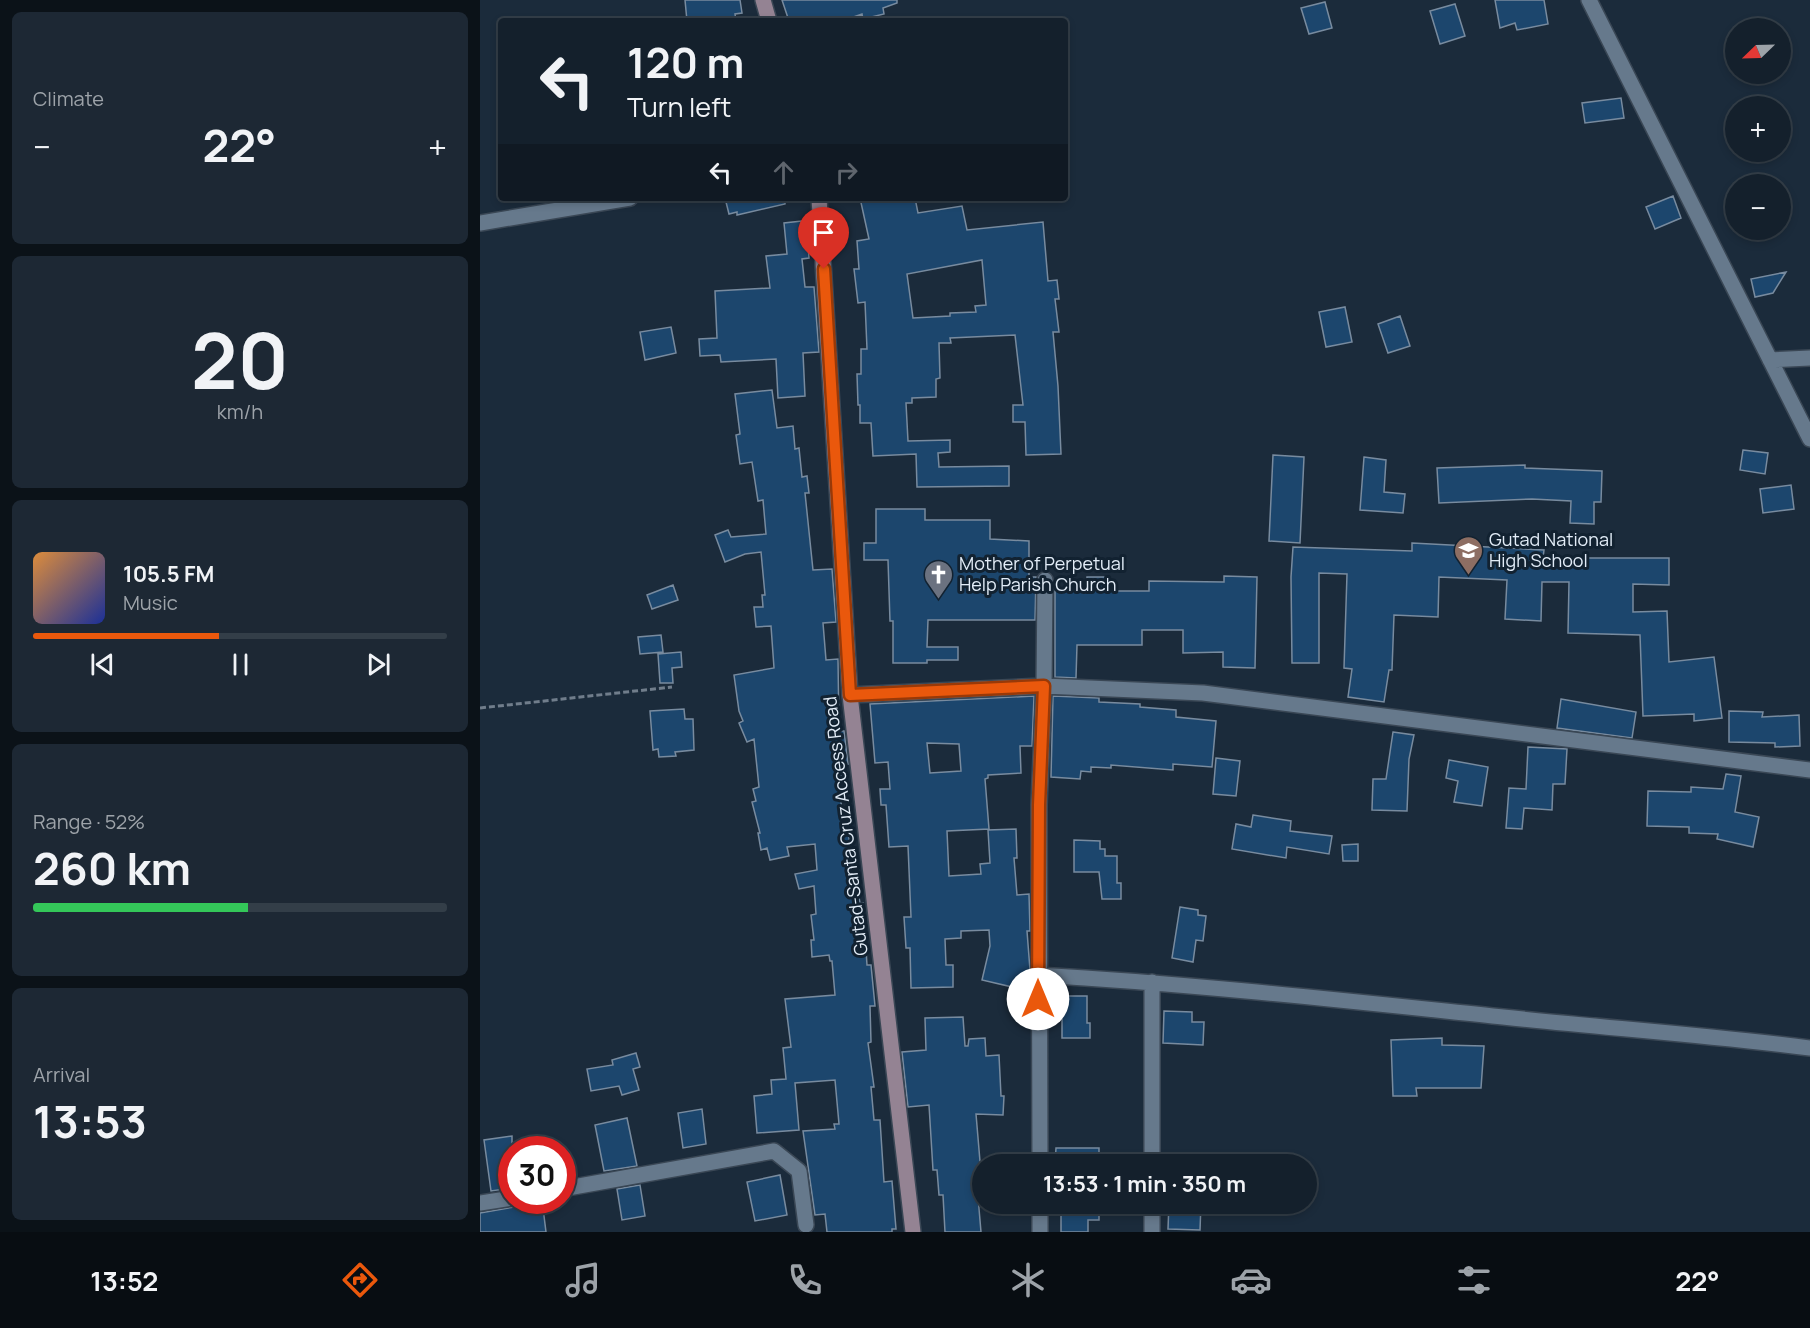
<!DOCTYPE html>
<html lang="en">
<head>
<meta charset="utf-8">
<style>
  body { margin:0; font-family:Manrope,sans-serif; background:#1d2834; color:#f1f3f6; height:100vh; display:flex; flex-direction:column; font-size:22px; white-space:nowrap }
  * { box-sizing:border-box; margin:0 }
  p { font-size:20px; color:#9da3a9 }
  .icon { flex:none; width:33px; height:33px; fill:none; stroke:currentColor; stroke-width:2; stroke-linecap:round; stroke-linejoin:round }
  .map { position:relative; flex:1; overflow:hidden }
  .drawer { display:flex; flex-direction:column; gap:12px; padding:12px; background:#0b1218; width:480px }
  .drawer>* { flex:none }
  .hud { position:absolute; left:18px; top:18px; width:570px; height:183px; border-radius:6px; box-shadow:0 3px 9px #0003,0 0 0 2px #333e48; background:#14202c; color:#f1f3f6; overflow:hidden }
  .needle { width:39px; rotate:247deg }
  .controls { position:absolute; left:1245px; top:18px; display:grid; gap:12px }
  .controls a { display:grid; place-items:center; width:66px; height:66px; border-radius:50%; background:#14202c; box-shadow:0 3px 9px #0003,0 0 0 2px #333e48; font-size:30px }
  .speed { position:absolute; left:18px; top:1136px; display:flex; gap:12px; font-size:30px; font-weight:700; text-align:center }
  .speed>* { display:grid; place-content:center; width:78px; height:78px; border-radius:50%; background:#14202c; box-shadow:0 3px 9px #0003,0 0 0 2px #333e48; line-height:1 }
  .speed .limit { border:9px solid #d22; background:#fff; color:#111 }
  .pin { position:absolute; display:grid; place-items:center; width:51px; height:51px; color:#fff; margin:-62px -26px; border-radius:50% 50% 50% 0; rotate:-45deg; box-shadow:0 0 6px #0007 }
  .pin .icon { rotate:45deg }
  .me { position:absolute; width:66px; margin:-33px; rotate:0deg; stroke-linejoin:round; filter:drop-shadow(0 0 4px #0008) }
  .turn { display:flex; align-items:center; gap:21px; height:126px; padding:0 30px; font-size:27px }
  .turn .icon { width:78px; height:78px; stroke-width:2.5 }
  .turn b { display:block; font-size:42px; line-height:51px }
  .lanes { display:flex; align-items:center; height:57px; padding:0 30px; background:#0003; justify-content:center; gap:30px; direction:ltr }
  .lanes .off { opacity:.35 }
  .big { font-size:45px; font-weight:700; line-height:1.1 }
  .drawer .card { flex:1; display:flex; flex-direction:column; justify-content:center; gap:9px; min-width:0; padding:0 21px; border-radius:9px; background:#1d2834 }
  .drawer .dial { align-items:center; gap:0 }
  .dial b { font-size:78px; line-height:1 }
  .song { display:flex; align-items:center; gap:18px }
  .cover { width:72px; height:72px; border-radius:9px; background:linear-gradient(135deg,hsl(30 70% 55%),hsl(230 70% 35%)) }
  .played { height:6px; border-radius:3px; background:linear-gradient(90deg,#ea580c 45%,#333e48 45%) }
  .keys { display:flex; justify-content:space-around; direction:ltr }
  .heat { display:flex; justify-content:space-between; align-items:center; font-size:33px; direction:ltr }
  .charge { height:9px; border-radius:4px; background:linear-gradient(90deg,#34c759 52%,#333e48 0) }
  .trip { position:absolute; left:492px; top:1154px; width:345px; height:60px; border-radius:30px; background:#14202c; box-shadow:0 3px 9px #0003,0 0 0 2px #333e48; font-weight:700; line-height:60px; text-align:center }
  .dock { display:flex; height:96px; justify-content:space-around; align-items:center; background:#080d12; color:#9da3a9 }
  .dock .icon { width:42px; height:42px }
  .dock .selected { color:#ea580c }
  .dock b { font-size:27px; color:#f1f3f6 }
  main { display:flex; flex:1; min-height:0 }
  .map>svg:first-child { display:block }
  .building { fill:#1c466d; stroke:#788b9f; stroke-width:1.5; fill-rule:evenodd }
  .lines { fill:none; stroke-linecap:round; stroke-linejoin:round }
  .minor-casing { stroke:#3a4755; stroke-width:18 }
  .secondary-casing { stroke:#3a4755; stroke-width:18 }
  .path { stroke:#707d8b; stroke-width:3; stroke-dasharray:6 3; stroke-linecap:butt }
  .minor { stroke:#66798c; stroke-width:15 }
  .secondary { stroke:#948393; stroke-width:15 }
  .route-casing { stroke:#983908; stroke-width:15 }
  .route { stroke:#ea580c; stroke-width:10 }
  .labels { text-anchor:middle; stroke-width:6; stroke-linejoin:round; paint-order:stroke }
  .poi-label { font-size:18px; fill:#e2ecf7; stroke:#122231; text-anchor:start }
  .street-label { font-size:18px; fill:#e2ecf7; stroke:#122231 }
</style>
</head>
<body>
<main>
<section class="drawer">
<div class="card"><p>Climate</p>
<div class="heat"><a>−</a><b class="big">22°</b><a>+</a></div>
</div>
<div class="card dial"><b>20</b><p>km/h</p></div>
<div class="card">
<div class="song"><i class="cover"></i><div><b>105.5 FM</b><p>Music</p></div></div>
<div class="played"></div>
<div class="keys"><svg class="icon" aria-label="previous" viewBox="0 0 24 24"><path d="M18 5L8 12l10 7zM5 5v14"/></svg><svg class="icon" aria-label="pause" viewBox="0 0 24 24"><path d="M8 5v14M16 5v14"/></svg><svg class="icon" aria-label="next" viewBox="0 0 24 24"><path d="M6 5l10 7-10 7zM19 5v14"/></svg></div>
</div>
<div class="card"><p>Range · 52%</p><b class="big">260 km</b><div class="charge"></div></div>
<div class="card"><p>Arrival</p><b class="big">13:53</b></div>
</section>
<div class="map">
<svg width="1330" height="1232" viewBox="0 0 1330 1232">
  <rect width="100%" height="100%" fill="#1b2b3b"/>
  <path class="building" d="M 205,0 L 260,0 L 262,13 L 255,14 L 256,21 L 207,21 Z
    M 302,0 L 417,0 L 417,3 L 403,8 L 404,14 L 383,19 L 382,14 L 362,21 L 309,21 Z
    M 1015,0 L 1064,0 L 1068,24 L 1037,30 L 1035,23 L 1020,28 Z
    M 845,2 L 852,28 L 829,34 L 821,8 Z
    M 975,4 L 985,36 L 960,44 L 950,11 Z
    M 1141,98 L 1144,118 L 1105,123 L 1102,103 Z
    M 1193,196 L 1201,218 L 1175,229 L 1166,207 Z
    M 245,198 L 305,198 L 305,204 L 257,215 L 257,212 L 249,214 Z
    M 380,198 L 435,198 L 438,213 L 482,206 L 487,230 L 563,222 L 568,281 L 577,280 L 579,299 L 575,299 L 579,332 L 573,332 L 578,386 L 581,454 L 546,455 L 545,422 L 533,422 L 533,405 L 543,405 L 535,335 L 470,338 L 471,343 L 459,343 L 460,378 L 456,379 L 456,397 L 432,398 L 432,403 L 426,403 L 428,441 L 470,440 L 470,452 L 458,453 L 459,467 L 529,466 L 529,486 L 437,487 L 436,454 L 393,456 L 391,423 L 380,423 L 380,405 L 378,405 L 377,374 L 381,374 L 381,349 L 387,349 L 385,302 L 378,303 L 374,269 L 379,269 L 377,241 L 389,239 ZM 502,260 L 506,305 L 495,306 L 496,312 L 470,313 L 470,316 L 433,318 L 427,274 Z
    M 331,220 L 332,245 L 328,245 L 329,258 L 322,259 L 325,287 L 334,287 L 339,352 L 323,353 L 325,396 L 298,398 L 296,359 L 241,362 L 240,355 L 220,356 L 219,339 L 237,338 L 235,291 L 290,288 L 286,256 L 307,254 L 304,223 Z
    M 1306,272 L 1293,293 L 1275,297 L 1271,279 Z
    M 865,307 L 872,342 L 846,347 L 839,312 Z
    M 920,316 L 930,346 L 908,353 L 898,324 Z
    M 191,327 L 196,353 L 165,360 L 160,332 Z
    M 292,390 L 297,428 L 313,426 L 315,449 L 319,448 L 322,477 L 327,476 L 329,493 L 325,493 L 333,570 L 352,569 L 356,622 L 343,623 L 346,660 L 358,659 L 359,731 L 364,731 L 368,764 L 360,765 L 362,782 L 359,782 L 364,832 L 368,832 L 380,903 L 383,903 L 387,965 L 391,965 L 395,1006 L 390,1006 L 391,1042 L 388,1043 L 394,1087 L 391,1087 L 394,1120 L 400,1120 L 404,1182 L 412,1181 L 416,1229 L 412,1229 L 412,1232 L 347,1232 L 345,1214 L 335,1215 L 323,1131 L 355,1129 L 354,1124 L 359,1124 L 355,1080 L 315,1083 L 319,1130 L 277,1133 L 274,1096 L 292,1094 L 291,1080 L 306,1079 L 303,1048 L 311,1047 L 305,999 L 355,995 L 352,961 L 350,961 L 349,955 L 332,957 L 331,940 L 334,940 L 331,915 L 336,914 L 334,886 L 319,889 L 315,874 L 337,870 L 335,844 L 307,847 L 309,856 L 290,860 L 287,848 L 281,850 L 278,833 L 280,833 L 272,802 L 276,801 L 273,789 L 279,787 L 274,739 L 267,742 L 259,723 L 263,721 L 259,711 L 254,675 L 294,668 L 291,626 L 276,627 L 274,607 L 283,607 L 282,595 L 285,595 L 281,552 L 265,554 L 245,562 L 235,535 L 248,530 L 251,537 L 286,534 L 283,500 L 278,501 L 272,462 L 260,464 L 256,435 L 260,434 L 255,394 Z
    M 1263,450 L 1288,453 L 1285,474 L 1260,470 Z
    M 793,455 L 824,457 L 820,543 L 789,541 Z
    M 884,457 L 906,460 L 904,492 L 925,494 L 923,513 L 880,510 Z
    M 1045,465 L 1045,468 L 1122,471 L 1121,502 L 1114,502 L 1114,524 L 1090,523 L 1091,501 L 1052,499 L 959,503 L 957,468 Z
    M 1311,485 L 1314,509 L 1283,513 L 1280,489 Z
    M 396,509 L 445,509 L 445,520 L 510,520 L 510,539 L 549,541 L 549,577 L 556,577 L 555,620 L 448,620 L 447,647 L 478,647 L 478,660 L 447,660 L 447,663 L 413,663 L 413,621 L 410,621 L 408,560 L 384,560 L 384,543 L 396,543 Z
    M 932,543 L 1064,550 L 1063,558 L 1189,558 L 1189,585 L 1153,584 L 1153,612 L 1187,611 L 1189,662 L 1234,657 L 1242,718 L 1214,721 L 1214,714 L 1163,716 L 1160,635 L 1088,633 L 1089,582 L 1062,582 L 1061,621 L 1025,619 L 1027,580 L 959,577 L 958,617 L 914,615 L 912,670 L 909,670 L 904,702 L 868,697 L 872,669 L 864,668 L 867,574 L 839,573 L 839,663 L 812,663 L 811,577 L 813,547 L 932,551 Z
    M 744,576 L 777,577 L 775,668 L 743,667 L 743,652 L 703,653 L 703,630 L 662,630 L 662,645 L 597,645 L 596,678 L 575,677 L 575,591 L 607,591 L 607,577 L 628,577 L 627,591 L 669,591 L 669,581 L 744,582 Z
    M 193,585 L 198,600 L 172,609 L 167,595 Z
    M 181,635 L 183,652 L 160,654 L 158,637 Z
    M 201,652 L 202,667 L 192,668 L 193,683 L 180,683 L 178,654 Z
    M 554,696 L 552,746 L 540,746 L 541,773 L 508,775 L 508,778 L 505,779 L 509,829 L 467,831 L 469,876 L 501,874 L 500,864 L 510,863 L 508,830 L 536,829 L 537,858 L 534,858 L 537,895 L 549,894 L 550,931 L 547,931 L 550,970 L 545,990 L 502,980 L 510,946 L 509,930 L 481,931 L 481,938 L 465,939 L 466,965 L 473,965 L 473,987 L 431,988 L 430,948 L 426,948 L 424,917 L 431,917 L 428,846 L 409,847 L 406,805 L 401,805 L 400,789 L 410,789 L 408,762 L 395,763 L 390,704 ZM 447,743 L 479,744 L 481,771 L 450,773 Z
    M 573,696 L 619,698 L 619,702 L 660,704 L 660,707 L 696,710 L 696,717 L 736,721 L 732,767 L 693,764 L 693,770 L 631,765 L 631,768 L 611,767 L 611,772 L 601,771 L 600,779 L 571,777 Z
    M 1081,699 L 1156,712 L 1152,738 L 1077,728 Z
    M 204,709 L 205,719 L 213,719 L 214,750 L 195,752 L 196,756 L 179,757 L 178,749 L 173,750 L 170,711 Z
    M 1249,711 L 1283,712 L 1282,717 L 1319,715 L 1320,746 L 1295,747 L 1295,743 L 1249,742 Z
    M 913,732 L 934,735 L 929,759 L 927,811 L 892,810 L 893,779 L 906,779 Z
    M 1048,747 L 1087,749 L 1085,784 L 1073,784 L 1072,810 L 1044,808 L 1042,829 L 1026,828 L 1029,788 L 1046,789 Z
    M 736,758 L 760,761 L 756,796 L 733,794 Z
    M 969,760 L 1008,767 L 1002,806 L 974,802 L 978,781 L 966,778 Z
    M 1246,774 L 1261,776 L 1255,812 L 1279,817 L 1273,847 L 1237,839 L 1238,834 L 1209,833 L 1209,827 L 1167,826 L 1168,791 L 1211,792 L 1211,787 L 1243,789 Z
    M 773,815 L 811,821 L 810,831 L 852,836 L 849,854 L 807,847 L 806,858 L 752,849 L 756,824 L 771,827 Z
    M 594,840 L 620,841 L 620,849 L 625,849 L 625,856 L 637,856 L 637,883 L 641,883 L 641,899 L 622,899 L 619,872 L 594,872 Z
    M 878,844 L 878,861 L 863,861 L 862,845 Z
    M 700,907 L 718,910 L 718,915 L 726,916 L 723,941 L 716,940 L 713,962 L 692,958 Z
    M 570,993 L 585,993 L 585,996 L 607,996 L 607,1023 L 610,1023 L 610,1038 L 582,1038 L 582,1019 L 570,1019 Z
    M 684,1011 L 712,1012 L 712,1022 L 724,1022 L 723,1045 L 683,1043 Z
    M 483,1017 L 485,1046 L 488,1046 L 489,1039 L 505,1038 L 506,1056 L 519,1055 L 521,1096 L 524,1096 L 523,1115 L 496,1114 L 502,1185 L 497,1185 L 501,1232 L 465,1232 L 463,1195 L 459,1195 L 457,1170 L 453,1170 L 449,1105 L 428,1107 L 422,1052 L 446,1050 L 445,1018 Z
    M 962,1038 L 962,1045 L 1004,1046 L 1001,1088 L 936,1088 L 937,1096 L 913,1096 L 911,1040 Z
    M 156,1053 L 160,1067 L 153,1069 L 159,1090 L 142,1095 L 139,1086 L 111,1091 L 107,1069 L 133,1065 L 132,1060 Z
    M 222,1109 L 226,1144 L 203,1148 L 198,1113 Z
    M 147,1118 L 157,1166 L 124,1171 L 115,1125 Z
    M 32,1136 L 32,1188 L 11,1191 L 4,1140 Z
    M 576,1148 L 619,1148 L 619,1164 L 575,1164 Z
    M 300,1175 L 307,1215 L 275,1221 L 267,1182 Z
    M 160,1185 L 165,1216 L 142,1220 L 137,1189 Z
    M 41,1200 L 62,1200 L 66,1232 L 0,1232 L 0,1213 L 34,1207 Z
    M 581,1203 L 619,1203 L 619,1220 L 608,1220 L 608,1232 L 581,1232 Z
    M 689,1203 L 721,1203 L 720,1230 L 688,1229 Z"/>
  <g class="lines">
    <defs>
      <path id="minor" d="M 1109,0 L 1330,439
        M 0,223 L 150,198
        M 1290,360 L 1330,358
        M 370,695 L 564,686 L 723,693 L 1330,770
        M 558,975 C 714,984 868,1001 1023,1017 C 1126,1028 1228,1035 1330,1048
        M 560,1164 L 559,805 L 564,686 L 565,580
        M 672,1164 L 672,982
        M 82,1189 L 294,1151 L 319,1171 L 326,1225
        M 0,1203 L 32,1198
        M 560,1203 L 560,1232
        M 672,1232 L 672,1203"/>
      <path id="secondary" d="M 283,0 L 289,21
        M 339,198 L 370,695 L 433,1232"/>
    </defs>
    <use href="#minor" class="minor-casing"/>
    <use href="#secondary" class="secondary-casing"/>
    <path class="path" d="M 0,708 L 192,687"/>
    <use href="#minor" class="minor"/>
    <use href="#secondary" class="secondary"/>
  </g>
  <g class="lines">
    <defs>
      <path id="route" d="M 344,269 L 370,695 L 564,686 L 559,805 L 558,999"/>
    </defs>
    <use href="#route" class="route-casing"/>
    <use href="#route" class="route"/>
  </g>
  <defs>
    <symbol id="school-pin" viewBox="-11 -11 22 30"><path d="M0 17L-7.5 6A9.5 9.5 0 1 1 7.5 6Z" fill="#8d6e63" stroke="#122231"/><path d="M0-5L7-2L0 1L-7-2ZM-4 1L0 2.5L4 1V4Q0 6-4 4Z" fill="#fff"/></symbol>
    <symbol id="church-pin" viewBox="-11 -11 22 30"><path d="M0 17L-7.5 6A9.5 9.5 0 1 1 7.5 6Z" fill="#6b7280" stroke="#122231"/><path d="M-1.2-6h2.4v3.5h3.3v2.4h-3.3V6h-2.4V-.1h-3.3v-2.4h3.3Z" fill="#fff"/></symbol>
  </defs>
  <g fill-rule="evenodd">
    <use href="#school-pin" x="972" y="534" width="33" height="45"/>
    <use href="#church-pin" x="442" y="558" width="33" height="45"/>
  </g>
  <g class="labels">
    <g class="poi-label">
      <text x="1009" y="546">Gutad National<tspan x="1009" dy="21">High School</tspan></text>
      <text x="479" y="570">Mother of Perpetual<tspan x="479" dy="21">Help Parish Church</tspan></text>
    </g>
    <g class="street-label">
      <text transform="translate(366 826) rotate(-97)" y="6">Gutad-Santa Cruz Access Road</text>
    </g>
  </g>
</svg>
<div class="controls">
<a><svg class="needle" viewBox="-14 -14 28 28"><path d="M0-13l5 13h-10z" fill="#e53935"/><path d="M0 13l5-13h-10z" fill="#9da3a9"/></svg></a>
<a>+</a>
<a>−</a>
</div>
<div class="speed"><div class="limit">30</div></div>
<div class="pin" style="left:344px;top:269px;background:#d93025"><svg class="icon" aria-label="arrive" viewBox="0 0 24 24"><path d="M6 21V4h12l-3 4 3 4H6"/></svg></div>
<svg class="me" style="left:558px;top:999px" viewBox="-20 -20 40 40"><circle r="19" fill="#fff"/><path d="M0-13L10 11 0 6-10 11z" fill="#ea580c"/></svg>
<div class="trip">13:53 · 1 min · 350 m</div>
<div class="hud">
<div class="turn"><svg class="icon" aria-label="left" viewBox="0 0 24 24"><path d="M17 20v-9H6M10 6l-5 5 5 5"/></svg><div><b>120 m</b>Turn left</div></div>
<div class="lanes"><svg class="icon" aria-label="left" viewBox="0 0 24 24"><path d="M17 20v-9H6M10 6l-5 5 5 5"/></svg><svg class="icon off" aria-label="ahead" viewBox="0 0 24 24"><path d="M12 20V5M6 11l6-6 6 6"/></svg><svg class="icon off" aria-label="right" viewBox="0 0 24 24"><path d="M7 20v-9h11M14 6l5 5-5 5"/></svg></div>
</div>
</div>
</main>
<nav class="dock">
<b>13:52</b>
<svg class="icon selected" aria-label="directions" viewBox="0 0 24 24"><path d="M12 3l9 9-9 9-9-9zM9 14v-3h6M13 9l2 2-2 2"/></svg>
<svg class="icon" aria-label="music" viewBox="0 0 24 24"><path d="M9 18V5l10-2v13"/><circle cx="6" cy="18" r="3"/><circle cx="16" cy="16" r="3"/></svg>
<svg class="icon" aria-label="phone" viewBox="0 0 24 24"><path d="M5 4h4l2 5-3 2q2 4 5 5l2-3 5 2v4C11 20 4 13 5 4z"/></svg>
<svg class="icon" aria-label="climate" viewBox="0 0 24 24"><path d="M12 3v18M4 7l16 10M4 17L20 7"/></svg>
<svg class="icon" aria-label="car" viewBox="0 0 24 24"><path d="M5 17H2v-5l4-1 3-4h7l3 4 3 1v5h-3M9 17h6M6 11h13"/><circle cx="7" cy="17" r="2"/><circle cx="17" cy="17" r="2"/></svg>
<svg class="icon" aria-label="filters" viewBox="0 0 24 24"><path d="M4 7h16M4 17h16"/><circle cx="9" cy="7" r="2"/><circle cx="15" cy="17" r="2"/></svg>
<b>22°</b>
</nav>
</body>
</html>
